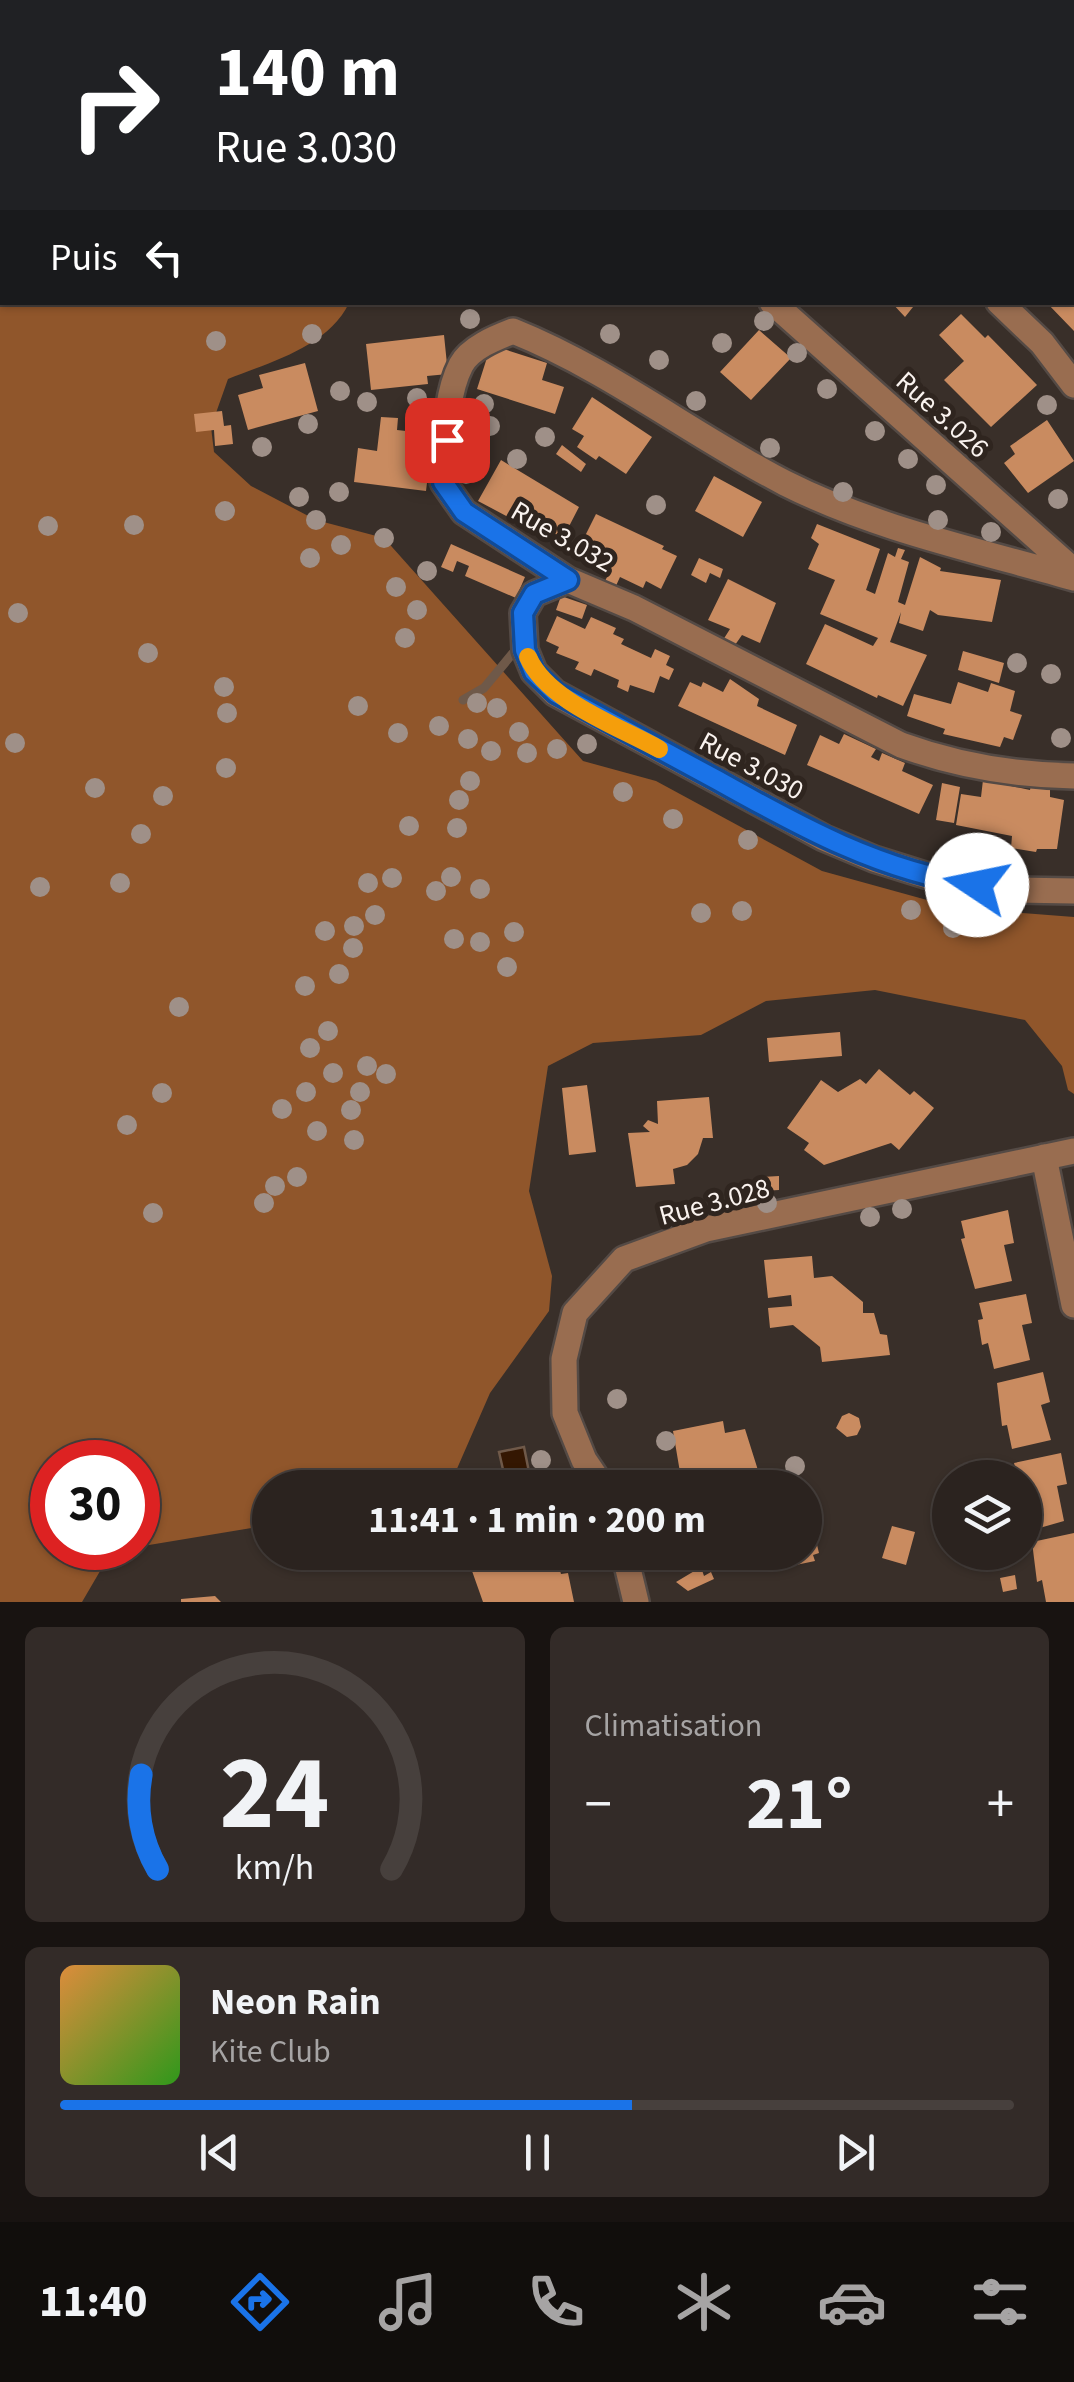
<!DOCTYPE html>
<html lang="fr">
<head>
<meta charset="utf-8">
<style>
  body { margin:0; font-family:"Source Sans 3",sans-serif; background:#332b28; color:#f1f3f6; height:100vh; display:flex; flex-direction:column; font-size:38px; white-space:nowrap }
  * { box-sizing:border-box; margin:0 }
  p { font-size:32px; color:#a6a4a4 }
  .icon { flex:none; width:55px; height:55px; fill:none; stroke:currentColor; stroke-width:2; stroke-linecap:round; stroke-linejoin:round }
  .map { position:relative; height:1602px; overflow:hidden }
  .drawer { display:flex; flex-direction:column; gap:25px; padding:25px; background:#181311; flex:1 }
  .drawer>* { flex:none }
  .guide { position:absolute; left:0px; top:0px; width:1075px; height:305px; box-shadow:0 2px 8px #0004,0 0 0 2px #47403d; background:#202124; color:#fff; overflow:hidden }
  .tools { position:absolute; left:932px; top:1460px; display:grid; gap:20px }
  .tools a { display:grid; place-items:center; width:110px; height:110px; border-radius:50%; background:#2b231f; box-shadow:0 2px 8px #0004,0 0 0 2px #47403d; font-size:50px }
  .speed { position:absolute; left:30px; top:1440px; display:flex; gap:20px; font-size:50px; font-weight:700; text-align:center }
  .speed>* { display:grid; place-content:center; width:130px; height:130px; border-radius:50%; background:#2b231f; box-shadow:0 2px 8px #0004,0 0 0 2px #47403d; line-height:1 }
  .speed .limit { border:15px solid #d22; background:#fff; color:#111 }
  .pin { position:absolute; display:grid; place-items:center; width:85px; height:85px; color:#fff; margin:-42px; border-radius:20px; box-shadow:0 5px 15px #0006 }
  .me { position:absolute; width:110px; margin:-55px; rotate:281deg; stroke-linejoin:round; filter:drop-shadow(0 0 8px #0008) }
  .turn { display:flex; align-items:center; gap:35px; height:210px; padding:0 50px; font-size:45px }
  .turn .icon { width:130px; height:130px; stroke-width:2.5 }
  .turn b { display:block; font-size:70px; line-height:85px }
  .then { display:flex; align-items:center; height:95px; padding:0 50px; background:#0003; gap:20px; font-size:38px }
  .big { font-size:75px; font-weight:700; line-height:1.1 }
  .drawer .tile { flex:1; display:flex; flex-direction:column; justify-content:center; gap:15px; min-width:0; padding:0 35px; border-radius:15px; background:#332b28 }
  .drawer .dial { align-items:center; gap:0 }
  .dial svg { height:260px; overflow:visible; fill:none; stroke:#47403d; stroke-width:7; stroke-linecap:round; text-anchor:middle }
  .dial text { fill:#f1f3f6; stroke:none }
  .song { display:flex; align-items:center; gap:30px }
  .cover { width:120px; height:120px; border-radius:15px; background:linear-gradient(135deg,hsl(30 70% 55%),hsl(110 70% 35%)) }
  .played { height:10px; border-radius:5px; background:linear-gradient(90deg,#1a73e8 60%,#47403d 60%) }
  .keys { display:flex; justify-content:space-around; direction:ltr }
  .heat { display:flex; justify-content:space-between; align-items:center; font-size:55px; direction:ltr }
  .drawer .tiles { flex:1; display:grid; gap:25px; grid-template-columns:1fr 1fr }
  .tile:last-child { grid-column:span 2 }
  .trip { position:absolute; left:252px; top:1470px; width:570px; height:100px; border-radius:50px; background:#2b231f; box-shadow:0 2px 8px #0004,0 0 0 2px #47403d; font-weight:700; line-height:100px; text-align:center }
  .menu { display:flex; height:160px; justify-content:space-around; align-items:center; background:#110e0c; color:#a6a4a4 }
  .menu .icon { width:70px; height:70px }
  .menu .selected { color:#1a73e8 }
  .menu b { font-size:45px; color:#f1f3f6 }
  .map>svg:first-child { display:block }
  .forest { fill:#90562b; fill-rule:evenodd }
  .water { fill:#341702; stroke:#6f5949; stroke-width:2.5 }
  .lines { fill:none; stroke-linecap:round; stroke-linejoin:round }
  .stream { stroke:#6f5949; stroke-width:9 }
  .building { fill:#c98b60 }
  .minor-casing { stroke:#544a45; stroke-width:30 }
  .minor { stroke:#996d50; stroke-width:25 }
  .tree { fill:#9f9088 }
  .route-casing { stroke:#114b97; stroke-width:25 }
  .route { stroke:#1a73e8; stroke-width:18 }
  .slow { stroke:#f59e0b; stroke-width:18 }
  .labels { text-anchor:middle; stroke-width:10; stroke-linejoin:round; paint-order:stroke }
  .street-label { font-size:28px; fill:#faf3ef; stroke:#2f251f }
</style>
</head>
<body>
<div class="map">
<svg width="1074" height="1602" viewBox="0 0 1074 1602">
  <rect width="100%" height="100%" fill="#392f29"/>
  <path class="forest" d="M 909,0 L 1074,0 L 1074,201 L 1072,2 Z
    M 0,144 L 2,302 L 349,303 C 328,347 270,362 228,379 L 211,427 L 214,452 L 251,486 L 316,520 L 384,538 L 583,761 L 656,781 L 822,871 L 956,908 L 1074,917 L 1074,1094 L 1068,1090 L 1062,1066 L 1025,1020 L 875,990 L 766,1001 L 701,1035 L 593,1043 L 548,1066 L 529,1191 L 552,1276 L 549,1311 L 490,1393 L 449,1487 L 270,1488 L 270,1525 L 143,1546 L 103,1566 L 82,1602 L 0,1602 ZM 52,1462 L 138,1462 L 138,1548 L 52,1548 Z"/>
  <path class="water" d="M 524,1447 L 532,1487 L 507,1487 L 499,1452 Z"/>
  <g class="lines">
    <path class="stream" d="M 463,700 L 484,688 L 518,647"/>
  </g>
  <path class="building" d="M 891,302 L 917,302 L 905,317 Z
    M 1046,302 L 1074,302 L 1074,331 Z
    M 961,314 L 985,338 L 988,335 L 1037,385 L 991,427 L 944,380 L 964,361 L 939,335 Z
    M 759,330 L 791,358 L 751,400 L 720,372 Z
    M 444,335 L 448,374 L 427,376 L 428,384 L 371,390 L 366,344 Z
    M 491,345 L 547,363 L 542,380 L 564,387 L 555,414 L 477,389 Z
    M 305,363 L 318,411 L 248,430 L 238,395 L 263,388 L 259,375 Z
    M 592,397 L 652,437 L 626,474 L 599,456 L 596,460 L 577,447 L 584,436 L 572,429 Z
    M 222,411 L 224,426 L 231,425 L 233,444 L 215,446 L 214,430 L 196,432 L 194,414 Z
    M 381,417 L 398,418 L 397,430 L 433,434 L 426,491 L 354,482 L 358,448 L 377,451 Z
    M 1047,420 L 1074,461 L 1028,493 L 1004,463 L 1015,454 L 1010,446 Z
    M 562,445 L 586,464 L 581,472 L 556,454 Z
    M 501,460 L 579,507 L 563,538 L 533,522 L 529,528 L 478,501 Z
    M 714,476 L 762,502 L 743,537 L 695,511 Z
    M 596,514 L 664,546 L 662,549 L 677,556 L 661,589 L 646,581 L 643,588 L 620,577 L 615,588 L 604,583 L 610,571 L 591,562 L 594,556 L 579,548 Z
    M 817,524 L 880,549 L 866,590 L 875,594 L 888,553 L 895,557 L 898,548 L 905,550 L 901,559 L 909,562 L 898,602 L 905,605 L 920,557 L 941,568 L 940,571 L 1001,580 L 992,622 L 938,615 L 930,610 L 923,631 L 899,623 L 901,612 L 890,642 L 927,655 L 903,706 L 878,695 L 877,698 L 806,664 L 825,624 L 873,646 L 878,638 L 820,614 L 835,580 L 808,569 L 819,544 L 811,538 Z
    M 451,544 L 525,577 L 516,598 L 465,576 L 469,566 L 457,561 L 453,572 L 441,567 Z
    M 699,558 L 723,569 L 720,578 L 710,573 L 706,583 L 691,575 Z
    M 728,579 L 776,603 L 760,643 L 742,635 L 735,645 L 723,640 L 730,629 L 708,620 Z
    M 561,596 L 587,605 L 582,619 L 556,610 Z
    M 557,616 L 585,629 L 591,617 L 616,628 L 613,634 L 624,639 L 621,644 L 651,658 L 655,649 L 670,656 L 666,665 L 674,669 L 669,680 L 660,676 L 654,693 L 630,685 L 628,692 L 617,687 L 619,680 L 594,669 L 591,676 L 575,669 L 579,662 L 556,653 L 559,647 L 546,641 Z
    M 963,651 L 1004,663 L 999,683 L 958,670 Z
    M 730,679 L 759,699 L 757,706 L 797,725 L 785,755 L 678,706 L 690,682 L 701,687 L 703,682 L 723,692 Z
    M 958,682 L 988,692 L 991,683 L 1015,691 L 1010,711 L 1022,715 L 1013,740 L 1004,737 L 1000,747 L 943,734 L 945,729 L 907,716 L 914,694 L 951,704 Z
    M 844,734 L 876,749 L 871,757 L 879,761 L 882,753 L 905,763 L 902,771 L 933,785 L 919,814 L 807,765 L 820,735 L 839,744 Z
    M 983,780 L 1030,790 L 1031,785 L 1050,788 L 1050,797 L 1064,800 L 1057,849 L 1037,849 L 1036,852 L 1011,848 L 1012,836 L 956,825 L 961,794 L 981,797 Z
    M 942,783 L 960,787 L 954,823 L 936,820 Z
    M 840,1032 L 842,1056 L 769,1062 L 767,1038 Z
    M 879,1069 L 910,1095 L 914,1091 L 934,1108 L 899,1150 L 891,1143 L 824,1165 L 804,1150 L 809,1143 L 787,1128 L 821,1080 L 838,1092 L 860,1079 L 866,1084 Z
    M 587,1085 L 596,1152 L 569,1155 L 562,1088 Z
    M 709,1097 L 713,1138 L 703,1138 L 698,1154 L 687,1165 L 673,1169 L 675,1184 L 636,1187 L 628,1133 L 650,1132 L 643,1126 L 648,1120 L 658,1124 L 657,1101 Z
    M 779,1176 L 779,1190 L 762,1191 L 761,1177 Z
    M 1008,1210 L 1014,1243 L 1004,1245 L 1012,1281 L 975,1289 L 961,1239 L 965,1238 L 961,1221 Z
    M 812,1256 L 814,1278 L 832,1276 L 863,1302 L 863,1313 L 874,1313 L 880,1334 L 887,1335 L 890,1355 L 822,1362 L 820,1347 L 793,1325 L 770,1328 L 768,1308 L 792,1306 L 791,1295 L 768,1298 L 764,1260 Z
    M 1026,1294 L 1032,1323 L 1022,1325 L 1030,1360 L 994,1369 L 988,1343 L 982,1345 L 978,1320 L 983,1319 L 979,1303 Z
    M 1043,1372 L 1050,1402 L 1041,1405 L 1051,1440 L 1012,1449 L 1007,1425 L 1002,1426 L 997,1383 Z
    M 849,1413 L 859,1418 L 861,1427 L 857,1435 L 847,1437 L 836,1428 L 842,1416 Z
    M 723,1421 L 725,1433 L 745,1429 L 762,1483 L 777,1482 L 778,1486 L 803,1480 L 805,1488 L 672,1488 L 682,1484 L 673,1431 Z
    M 1061,1453 L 1067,1484 L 1057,1486 L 1064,1521 L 1029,1531 L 1025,1510 L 1025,1478 L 1018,1478 L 1014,1463 Z
    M 805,1496 L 819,1553 L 813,1555 L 815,1561 L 791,1566 L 790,1560 L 776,1563 L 774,1552 L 805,1552 Z
    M 892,1526 L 915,1532 L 906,1565 L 882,1558 Z
    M 1074,1533 L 1074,1602 L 1046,1602 L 1042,1580 L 1037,1582 L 1032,1542 Z
    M 471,1552 L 555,1552 L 561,1574 L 568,1573 L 574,1602 L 483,1602 L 466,1554 Z
    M 701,1567 L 704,1576 L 711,1572 L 714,1579 L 688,1591 L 676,1582 Z
    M 1015,1575 L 1017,1589 L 1003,1592 L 1000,1578 Z
    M 215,1596 L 221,1602 L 181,1602 L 181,1599 Z"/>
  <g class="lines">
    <defs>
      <path id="minor" d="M 433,0 L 436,2
        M 766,0 L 767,2
        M 972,0 L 973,2
        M 115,2 L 119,0
        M 0,73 L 2,71
        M 1072,172 L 1074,173
        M 772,302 L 1074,571
        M 999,302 L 1042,343 L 1074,385
        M 1074,578 C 977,550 876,529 785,483 C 692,435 610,370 513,331 C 495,338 470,348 461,365 C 444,398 446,446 443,482 L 464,512 L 568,580 L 634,608 L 901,745 C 956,765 1015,775 1074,776
        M 568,580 L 534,594 L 523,613 L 525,650 L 534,672 L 555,693 L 824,838 L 874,859 L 941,880 L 1013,890 L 1074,891
        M 1044,1157 L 1074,1305
        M 603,1488 L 584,1460 L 565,1413 L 564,1359 L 575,1313 L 624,1259 L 706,1229 L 1074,1151
        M 624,1552 L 636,1602"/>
    </defs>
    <use href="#minor" class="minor-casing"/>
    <use href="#minor" class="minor"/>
  </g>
  <g class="tree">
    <circle cx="470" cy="319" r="10"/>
    <circle cx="764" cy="321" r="10"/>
    <circle cx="312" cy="334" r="10"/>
    <circle cx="610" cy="334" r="10"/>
    <circle cx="216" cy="341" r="10"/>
    <circle cx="722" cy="343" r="10"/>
    <circle cx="797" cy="353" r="10"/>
    <circle cx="659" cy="360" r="10"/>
    <circle cx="827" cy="389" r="10"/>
    <circle cx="340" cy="391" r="10"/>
    <circle cx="417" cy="398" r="10"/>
    <circle cx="696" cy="401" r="10"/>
    <circle cx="367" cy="402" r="10"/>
    <circle cx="484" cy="404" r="10"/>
    <circle cx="1047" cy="405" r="10"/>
    <circle cx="308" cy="424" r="10"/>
    <circle cx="490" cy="426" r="10"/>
    <circle cx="875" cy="431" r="10"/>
    <circle cx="545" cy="437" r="10"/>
    <circle cx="462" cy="446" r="10"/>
    <circle cx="262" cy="447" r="10"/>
    <circle cx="770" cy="448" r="10"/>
    <circle cx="517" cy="459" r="10"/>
    <circle cx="908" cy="459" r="10"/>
    <circle cx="466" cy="474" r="10"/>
    <circle cx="936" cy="485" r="10"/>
    <circle cx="339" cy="492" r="10"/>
    <circle cx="843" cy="492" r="10"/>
    <circle cx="299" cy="497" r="10"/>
    <circle cx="1058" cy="499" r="10"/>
    <circle cx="656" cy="505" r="10"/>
    <circle cx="225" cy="511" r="10"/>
    <circle cx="316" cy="520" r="10"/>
    <circle cx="938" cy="520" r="10"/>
    <circle cx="134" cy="525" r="10"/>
    <circle cx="48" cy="526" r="10"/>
    <circle cx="991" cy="532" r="10"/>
    <circle cx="384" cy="538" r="10"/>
    <circle cx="341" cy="545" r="10"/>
    <circle cx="310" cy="558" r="10"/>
    <circle cx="427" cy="571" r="10"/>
    <circle cx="396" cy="587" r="10"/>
    <circle cx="417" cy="610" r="10"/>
    <circle cx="18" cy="613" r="10"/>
    <circle cx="405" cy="638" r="10"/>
    <circle cx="148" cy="653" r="10"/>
    <circle cx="1017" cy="663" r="10"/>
    <circle cx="1051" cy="674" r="10"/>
    <circle cx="224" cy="687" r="10"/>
    <circle cx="477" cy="703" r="10"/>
    <circle cx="358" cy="706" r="10"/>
    <circle cx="497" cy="708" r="10"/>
    <circle cx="227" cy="713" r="10"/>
    <circle cx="439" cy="726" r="10"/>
    <circle cx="519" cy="732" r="10"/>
    <circle cx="398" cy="733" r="10"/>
    <circle cx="1061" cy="738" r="10"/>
    <circle cx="468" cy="739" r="10"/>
    <circle cx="15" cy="743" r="10"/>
    <circle cx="587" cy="744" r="10"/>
    <circle cx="557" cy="749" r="10"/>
    <circle cx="491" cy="751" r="10"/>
    <circle cx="527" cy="753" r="10"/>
    <circle cx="226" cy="768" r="10"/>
    <circle cx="470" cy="781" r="10"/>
    <circle cx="95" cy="788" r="10"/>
    <circle cx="623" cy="792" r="10"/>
    <circle cx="163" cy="796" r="10"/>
    <circle cx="459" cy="800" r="10"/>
    <circle cx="673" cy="819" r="10"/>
    <circle cx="409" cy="826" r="10"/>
    <circle cx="457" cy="828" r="10"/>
    <circle cx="141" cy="834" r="10"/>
    <circle cx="748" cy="840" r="10"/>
    <circle cx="451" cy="877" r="10"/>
    <circle cx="392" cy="878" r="10"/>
    <circle cx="120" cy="883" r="10"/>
    <circle cx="368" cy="883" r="10"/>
    <circle cx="40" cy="887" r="10"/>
    <circle cx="480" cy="889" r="10"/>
    <circle cx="436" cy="891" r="10"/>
    <circle cx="911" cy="910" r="10"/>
    <circle cx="742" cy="911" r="10"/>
    <circle cx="701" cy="913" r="10"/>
    <circle cx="375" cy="915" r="10"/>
    <circle cx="354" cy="926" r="10"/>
    <circle cx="953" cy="928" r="10"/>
    <circle cx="325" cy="931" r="10"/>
    <circle cx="514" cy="932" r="10"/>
    <circle cx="454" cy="939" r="10"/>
    <circle cx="480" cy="942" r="10"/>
    <circle cx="353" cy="948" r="10"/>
    <circle cx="507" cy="967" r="10"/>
    <circle cx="339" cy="974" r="10"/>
    <circle cx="305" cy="986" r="10"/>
    <circle cx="179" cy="1007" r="10"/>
    <circle cx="328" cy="1031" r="10"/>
    <circle cx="310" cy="1048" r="10"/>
    <circle cx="367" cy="1066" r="10"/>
    <circle cx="333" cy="1073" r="10"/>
    <circle cx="386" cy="1074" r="10"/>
    <circle cx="306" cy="1092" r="10"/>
    <circle cx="360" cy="1092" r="10"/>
    <circle cx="162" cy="1093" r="10"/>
    <circle cx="282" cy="1109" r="10"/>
    <circle cx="351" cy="1110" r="10"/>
    <circle cx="127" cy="1125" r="10"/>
    <circle cx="317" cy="1131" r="10"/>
    <circle cx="354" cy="1140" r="10"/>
    <circle cx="297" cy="1177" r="10"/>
    <circle cx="275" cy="1186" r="10"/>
    <circle cx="264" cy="1203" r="10"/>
    <circle cx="767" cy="1203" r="10"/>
    <circle cx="902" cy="1209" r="10"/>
    <circle cx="153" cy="1213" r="10"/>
    <circle cx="870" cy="1217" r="10"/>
    <circle cx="617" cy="1399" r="10"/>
    <circle cx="666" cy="1441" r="10"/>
    <circle cx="541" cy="1460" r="10"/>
    <circle cx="795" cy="1466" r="10"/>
    <circle cx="38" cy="1501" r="10"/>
  </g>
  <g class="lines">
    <defs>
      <path id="route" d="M 447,440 L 443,482 L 464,512 L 568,580 L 534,594 L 523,613 L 525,650 L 534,672 L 556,693 C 609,722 663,751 717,780 C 799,826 882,872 977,885"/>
    </defs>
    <use href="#route" class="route-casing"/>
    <use href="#route" class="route"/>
    <path class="slow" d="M 528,657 C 547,701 618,726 659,749"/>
  </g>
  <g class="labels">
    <g class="street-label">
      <text transform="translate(943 414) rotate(42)" y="10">Rue 3.026</text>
      <text transform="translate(563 536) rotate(30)" y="10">Rue 3.032</text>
      <text transform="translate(752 765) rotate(28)" y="10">Rue 3.030</text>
      <text transform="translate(714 1201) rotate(-15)" y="10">Rue 3.028</text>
    </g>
  </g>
</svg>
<div class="tools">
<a><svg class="icon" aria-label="layers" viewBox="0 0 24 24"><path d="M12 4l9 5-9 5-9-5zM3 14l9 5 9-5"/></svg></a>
</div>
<div class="speed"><div class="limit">30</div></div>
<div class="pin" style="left:447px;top:440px;background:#d93025"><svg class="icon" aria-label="arrive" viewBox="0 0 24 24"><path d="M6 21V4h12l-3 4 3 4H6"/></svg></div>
<svg class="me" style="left:977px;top:885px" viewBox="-20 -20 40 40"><circle r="19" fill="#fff"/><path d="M0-13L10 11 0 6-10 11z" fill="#1a73e8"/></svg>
<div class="trip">11:41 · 1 min · 200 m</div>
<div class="guide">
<div class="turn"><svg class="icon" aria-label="right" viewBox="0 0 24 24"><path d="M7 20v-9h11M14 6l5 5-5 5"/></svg><div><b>140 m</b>Rue 3.030</div></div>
<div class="then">Puis<svg class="icon" aria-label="left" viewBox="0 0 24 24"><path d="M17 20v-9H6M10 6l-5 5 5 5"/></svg></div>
</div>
</div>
<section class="drawer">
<div class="tiles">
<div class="tile dial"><svg viewBox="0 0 100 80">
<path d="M14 69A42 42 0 1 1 86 69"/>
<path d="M14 69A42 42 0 0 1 9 40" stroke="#1a73e8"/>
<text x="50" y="56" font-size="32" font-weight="700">24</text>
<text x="50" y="72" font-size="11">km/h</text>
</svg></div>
<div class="tile"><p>Climatisation</p>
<div class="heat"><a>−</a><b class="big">21°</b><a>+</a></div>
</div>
<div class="tile">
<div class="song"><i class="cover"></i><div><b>Neon Rain</b><p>Kite Club</p></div></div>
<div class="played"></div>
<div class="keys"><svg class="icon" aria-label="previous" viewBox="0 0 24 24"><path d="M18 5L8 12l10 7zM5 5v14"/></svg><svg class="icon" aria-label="pause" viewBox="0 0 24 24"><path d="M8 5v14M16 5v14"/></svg><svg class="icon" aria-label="next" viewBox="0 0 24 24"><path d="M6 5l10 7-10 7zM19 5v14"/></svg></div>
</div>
</div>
</section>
<nav class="menu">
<b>11:40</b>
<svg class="icon selected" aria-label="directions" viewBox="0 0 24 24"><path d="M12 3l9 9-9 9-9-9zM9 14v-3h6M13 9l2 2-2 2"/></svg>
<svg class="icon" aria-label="music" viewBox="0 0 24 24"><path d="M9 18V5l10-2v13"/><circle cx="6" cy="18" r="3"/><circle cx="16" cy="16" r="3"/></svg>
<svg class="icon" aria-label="phone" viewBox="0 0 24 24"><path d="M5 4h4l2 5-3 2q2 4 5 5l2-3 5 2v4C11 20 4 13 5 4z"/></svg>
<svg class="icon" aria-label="climate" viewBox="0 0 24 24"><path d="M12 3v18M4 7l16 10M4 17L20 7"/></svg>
<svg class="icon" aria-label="car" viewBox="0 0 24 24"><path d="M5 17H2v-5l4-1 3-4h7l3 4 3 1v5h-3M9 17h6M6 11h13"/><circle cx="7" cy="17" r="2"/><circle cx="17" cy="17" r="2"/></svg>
<svg class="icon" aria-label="filters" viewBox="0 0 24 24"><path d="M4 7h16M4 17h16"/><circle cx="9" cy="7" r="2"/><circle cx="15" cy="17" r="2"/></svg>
</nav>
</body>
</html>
